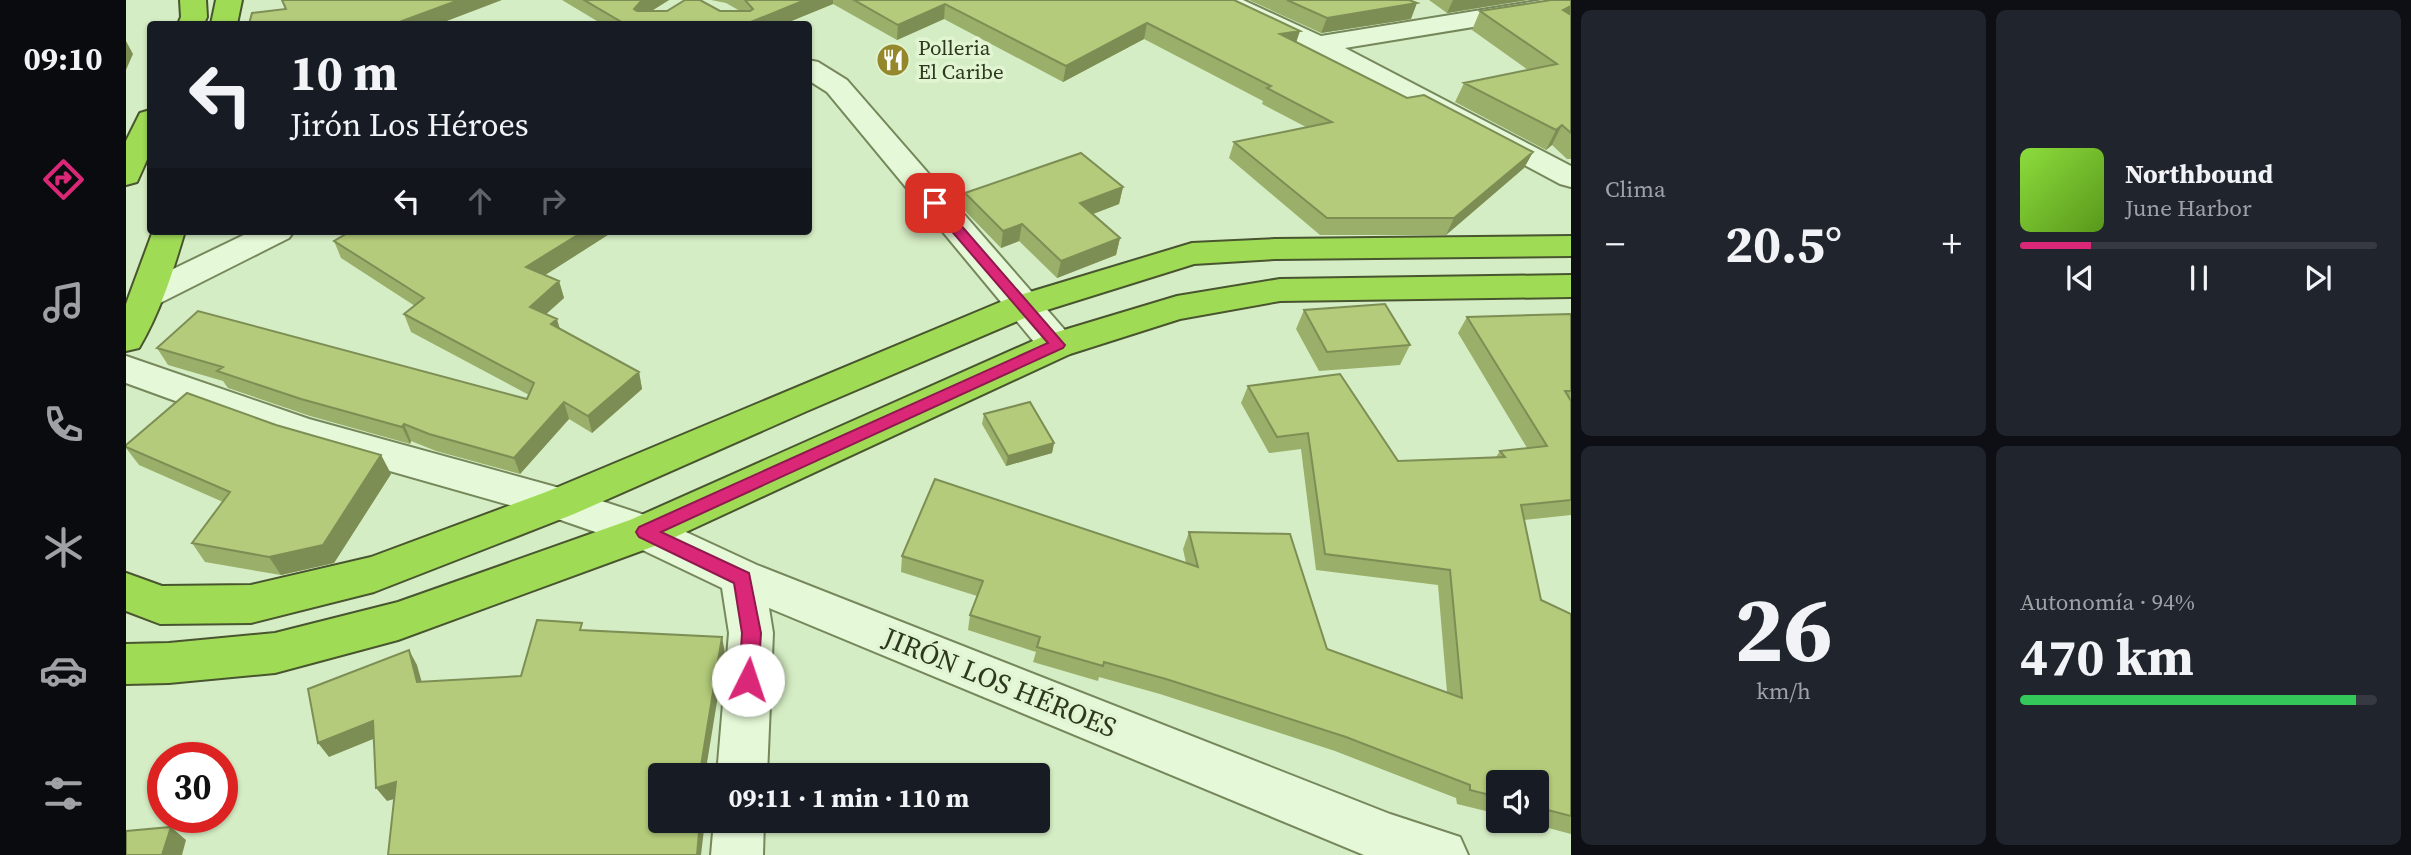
<!DOCTYPE html>
<html lang="es">
<head>
<meta charset="utf-8">
<style>
  body { margin:0; font-family:"Source Serif 4",serif; background:#20242c; color:#f1f3f6; height:100vh; display:flex; flex-direction:column; font-size:26px; white-space:nowrap }
  * { box-sizing:border-box; margin:0 }
  p { font-size:23px; color:#9ea1a6 }
  .icon { flex:none; width:38px; height:38px; fill:none; stroke:currentColor; stroke-width:2; stroke-linecap:round; stroke-linejoin:round }
  .map { position:relative; flex:1; overflow:hidden }
  .side { display:flex; flex-direction:column; gap:10px; padding:10px; background:#0d0f14; width:840px }
  .side>* { flex:none }
  .banner { position:absolute; left:21px; top:21px; width:665px; height:214px; border-radius:7px; box-shadow:0 2px 5px #0004; background:#171b24; color:#f1f3f6; overflow:hidden }
  .tools { position:absolute; left:1360px; top:770px; display:grid; gap:14px }
  .tools a { display:grid; place-items:center; width:63px; height:63px; border-radius:7px; background:#171b24; box-shadow:0 2px 5px #0004; font-size:35px }
  .speed { position:absolute; left:21px; top:742px; display:flex; gap:14px; font-size:35px; font-weight:700; text-align:center }
  .speed>* { display:grid; place-content:center; width:91px; height:91px; border-radius:50%; background:#171b24; box-shadow:0 2px 5px #0004; line-height:1 }
  .speed .limit { border:10px solid #d22; background:#fff; color:#111 }
  .pin { position:absolute; display:grid; place-items:center; width:60px; height:60px; color:#fff; margin:-30px; border-radius:14px; box-shadow:0 4px 10px #0006 }
  .me { position:absolute; width:77px; margin:-38px; rotate:4deg; stroke-linejoin:round; filter:drop-shadow(0 0 5px #0008) }
  .turn { display:flex; align-items:center; gap:24px; height:147px; padding:0 28px; font-size:32px }
  .turn .icon { width:91px; height:91px; stroke-width:2.5 }
  .turn b { display:block; font-size:49px; line-height:60px }
  .lanes { display:flex; align-items:center; height:66px; padding:0 28px; background:#0003; justify-content:center; gap:35px; direction:ltr }
  .lanes .off { opacity:.35 }
  .big { font-size:52px; font-weight:700; line-height:1.1 }
  .side .tile { flex:1; display:flex; flex-direction:column; justify-content:center; gap:10px; min-width:0; padding:0 24px; border-radius:10px; background:#20242c }
  .side .dial { align-items:center; gap:0 }
  .dial b { font-size:91px; line-height:1 }
  .song { display:flex; align-items:center; gap:21px }
  .cover { width:84px; height:84px; border-radius:10px; background:linear-gradient(135deg,hsl(90 70% 55%),hsl(90 70% 35%)) }
  .played { height:7px; border-radius:4px; background:linear-gradient(90deg,#db2777 20%,#363941 20%) }
  .keys { display:flex; justify-content:space-around; direction:ltr }
  .heat { display:flex; justify-content:space-between; align-items:center; font-size:38px; direction:ltr }
  .charge { height:10px; border-radius:5px; background:linear-gradient(90deg,#34c759 94%,#363941 0) }
  .side .tiles { flex:1; display:grid; gap:10px; grid-template-columns:repeat(2,1fr) }
  .trip { position:absolute; left:522px; top:763px; width:402px; height:70px; border-radius:7px; background:#171b24; box-shadow:0 2px 5px #0004; font-weight:700; line-height:70px; text-align:center }
  main { display:flex; flex:1; min-height:0 }
  .tab-bar { display:flex; flex-direction:column; width:126px; justify-content:space-around; align-items:center; background:#090b0e; color:#9ea1a6 }
  .tab-bar .icon { width:49px; height:49px }
  .tab-bar .on { color:#db2777 }
  .tab-bar b { font-size:32px; color:#f1f3f6 }
  .map>svg:first-child { display:block }
  .lines { fill:none; stroke-linecap:round; stroke-linejoin:round }
  .minor-casing { stroke:#75875b; stroke-width:4 }
  .highway-casing { stroke:#48552f; stroke-width:4 }
  .minor { fill:#e5f8d7; fill-rule:evenodd }
  .highway { fill:#a0db56; fill-rule:evenodd }
  .wall { fill:#9aaf69 }
  .shaded-wall { fill:#7d8e55 }
  .building { fill:#b3cb7a; stroke:#7d8e55; stroke-width:2 }
  .route { fill:#db2777; stroke:#8e194d; stroke-width:2 }
  .labels { text-anchor:middle; stroke-width:7; stroke-linejoin:round; paint-order:stroke }
  .far-poi-label { font-size:21px; fill:#2e381e; stroke:#e1f5d3; text-anchor:start }
  .near-street-label { font-size:28px; fill:#2e381e; stroke:#e1f5d3 }
</style>
</head>
<body>
<main>
<nav class="tab-bar">
<b>09:10</b>
<svg class="icon on" aria-label="directions" viewBox="0 0 24 24"><path d="M12 3l9 9-9 9-9-9zM9 14v-3h6M13 9l2 2-2 2"/></svg>
<svg class="icon" aria-label="music" viewBox="0 0 24 24"><path d="M9 18V5l10-2v13"/><circle cx="6" cy="18" r="3"/><circle cx="16" cy="16" r="3"/></svg>
<svg class="icon" aria-label="phone" viewBox="0 0 24 24"><path d="M5 4h4l2 5-3 2q2 4 5 5l2-3 5 2v4C11 20 4 13 5 4z"/></svg>
<svg class="icon" aria-label="climate" viewBox="0 0 24 24"><path d="M12 3v18M4 7l16 10M4 17L20 7"/></svg>
<svg class="icon" aria-label="car" viewBox="0 0 24 24"><path d="M5 17H2v-5l4-1 3-4h7l3 4 3 1v5h-3M9 17h6M6 11h13"/><circle cx="7" cy="17" r="2"/><circle cx="17" cy="17" r="2"/></svg>
<svg class="icon" aria-label="filters" viewBox="0 0 24 24"><path d="M4 7h16M4 17h16"/><circle cx="9" cy="7" r="2"/><circle cx="15" cy="17" r="2"/></svg>
</nav>
<div class="map">
<svg width="1445" height="855" viewBox="0 0 1445 855">
  <rect width="100%" height="100%" fill="#d5edc4"/>
  <g class="lines">
    <defs>
      <path id="minor" d="M 1084,0 L 1117,0 L 1195,36 L 1417,0 L 1445,0 L 1445,11 L 1219,48 L 1445,166 L 1445,187 L 1434,184 L 1183,50 L 1088,5 Z
        M 682,60 L 692,62 L 721,80 L 944,336 L 949,345 L 944,354 L 931,357 L 918,354 L 701,92 L 682,80 Z
        M 126,231 L 168,231 L 163,238 L 34,303 L 22,306 L 10,303 L 5,295 L 10,287 Z
        M 0,356 L 183,419 L 448,492 L 534,520 L 631,565 L 1264,814 L 1334,837 L 1342,855 L 1238,855 L 643,608 L 647,633 L 641,775 L 591,775 L 603,633 L 596,588 L 504,544 L 429,518 L 162,442 L 0,383 Z
        M 588,821 L 638,821 L 637,855 L 585,855 Z"/>
      <path id="highway" d="M 54,0 L 80,0 L 81,17 L 78,24 L 52,24 L 55,17 Z
        M 90,0 L 116,0 L 111,24 L 85,24 Z
        M 24,110 L 24,153 L 11,182 L 0,185 L 0,141 L 14,113 Z
        M 27,231 L 59,231 C 47,271 35,311 13,348 L 0,351 L 0,304 Z
        M 1445,236 L 1445,256 L 1149,259 L 1068,264 L 908,314 L 681,411 L 448,514 L 248,592 L 125,623 L 34,624 L 0,611 L 0,573 L 36,586 L 125,585 L 245,557 L 420,492 L 884,298 L 1066,243 L 1149,239 Z
        M 1445,275 L 1445,297 L 1154,301 L 1054,319 L 944,354 L 534,544 L 272,640 L 149,673 L 43,683 L 0,684 L 0,644 L 43,643 L 149,633 L 272,602 L 504,520 L 918,336 L 1051,296 L 1154,279 Z"/>
    </defs>
    <use href="#minor" class="minor-casing"/>
    <use href="#highway" class="highway-casing"/>
    <use href="#minor" class="minor"/>
    <use href="#highway" class="highway"/>
  </g>
  <path class="wall" d="M 436,0 L 543,0 L 525,11 L 614,11 L 600,3 L 585,0 L 1108,0 L 1170,42 L 1281,98 L 1407,152 L 1398,168 L 1320,235 L 1194,235 L 1103,158 L 1108,142 L 1180,127 L 1136,104 L 1137,101 L 1018,39 L 937,82 L 818,19 L 771,40 L 707,4 L 658,24 L 476,24 Z
    M 1123,0 L 1283,0 L 1285,19 L 1195,33 Z
    M 1303,0 L 1401,0 L 1321,13 Z
    M 1445,0 L 1445,159 L 1441,159 L 1426,145 L 1420,150 L 1329,102 L 1338,83 L 1402,70 L 1346,30 L 1354,11 Z
    M 997,187 L 993,204 L 967,214 L 994,238 L 990,255 L 931,278 L 893,241 L 875,248 L 838,210 L 839,193 Z
    M 225,231 L 488,231 L 419,275 L 433,281 L 438,298 L 420,314 L 434,329 L 513,372 L 516,389 L 466,433 L 443,419 L 394,474 L 310,451 L 285,441 L 284,444 L 184,416 L 102,388 L 97,381 L 42,365 L 31,348 L 401,399 L 403,395 L 285,332 L 278,314 L 289,306 L 215,258 L 208,241 Z
    M 1178,310 L 1284,345 L 1274,365 L 1193,371 L 1170,329 Z
    M 1445,314 L 1445,515 L 1398,520 L 1415,600 L 1445,614 L 1445,834 L 1396,821 L 1410,821 L 1410,782 L 1372,782 L 1372,814 L 1331,804 L 1330,798 L 1209,751 L 1034,694 L 973,677 L 972,681 L 907,662 L 910,652 L 842,630 L 844,615 L 851,596 L 775,572 L 776,556 L 1060,563 L 1057,549 L 1063,532 L 1201,649 L 1321,692 L 1312,585 L 1190,570 L 1175,449 L 1143,453 L 1115,403 L 1122,386 L 1272,461 L 1370,457 L 1374,451 L 1401,448 L 1332,333 L 1341,317 Z
    M 858,414 L 928,443 L 926,453 L 880,466 L 856,424 Z
    M 150,425 L 255,455 L 265,474 L 208,563 L 155,575 L 79,562 L 66,543 L 97,502 L 13,465 L 0,448 L 0,445 Z"/>
  <path class="shaded-wall" d="M 333,0 L 376,0 L 313,24 L 268,24 Z
    M 516,0 L 543,0 L 516,17 L 508,9 Z
    M 679,0 L 707,0 L 707,4 L 658,24 L 620,24 Z
    M 1327,0 L 1401,0 L 1321,13 Z
    M 1291,3 L 1285,19 L 1195,33 L 1201,18 Z
    M 819,4 L 818,19 L 771,40 L 772,25 Z
    M 1445,6 L 1445,19 L 1437,10 Z
    M 1021,23 L 1018,39 L 937,82 L 940,66 Z
    M 1174,31 L 1169,46 L 1154,34 Z
    M 0,41 L 7,54 L 0,70 Z
    M 1436,125 L 1426,145 L 1420,150 L 1430,130 Z
    M 1407,152 L 1398,168 L 1320,235 L 1328,218 Z
    M 997,187 L 993,204 L 951,220 L 954,203 Z
    M 896,224 L 893,241 L 875,248 L 877,231 Z
    M 458,231 L 488,231 L 405,284 L 400,267 Z
    M 994,238 L 990,255 L 931,278 L 935,261 Z
    M 433,281 L 438,298 L 409,324 L 404,307 Z
    M 431,319 L 436,336 L 425,324 Z
    M 513,372 L 516,389 L 466,433 L 462,416 Z
    M 438,402 L 443,419 L 394,474 L 388,458 Z
    M 278,424 L 285,441 L 284,444 L 276,427 Z
    M 928,443 L 926,453 L 880,466 L 882,456 Z
    M 255,455 L 265,474 L 208,563 L 155,575 L 143,557 Z
    M 596,637 L 599,653 L 579,775 L 574,772 Z
    M 283,650 L 291,665 L 300,697 L 291,682 Z
    M 247,721 L 257,735 L 203,757 L 192,743 Z
    M 270,782 L 279,796 L 261,801 L 250,788 Z
    M 574,821 L 579,821 L 575,855 L 571,855 Z
    M 45,827 L 60,840 L 56,855 L 36,855 Z"/>
  <path class="building" d="M 156,0 L 333,0 L 268,24 L 123,24 L 126,13 L 160,9 Z
    M 458,0 L 516,0 L 508,9 L 511,11 L 541,11 L 559,0 L 574,0 L 594,11 L 624,11 L 627,9 L 619,0 L 679,0 L 620,24 L 499,24 Z
    M 728,0 L 1108,0 L 1174,31 L 1154,34 L 1281,98 L 1298,95 L 1407,152 L 1328,218 L 1201,218 L 1108,142 L 1206,122 L 1141,88 L 1145,86 L 1021,23 L 940,66 L 819,4 L 772,25 Z
    M 1161,0 L 1283,0 L 1291,3 L 1201,18 Z
    M 1425,0 L 1445,0 L 1445,6 L 1437,10 L 1445,15 L 1445,133 L 1436,125 L 1430,130 L 1338,83 L 1431,64 L 1354,11 Z
    M 955,153 L 997,187 L 954,203 L 994,238 L 935,261 L 896,224 L 877,231 L 839,193 Z
    M 225,231 L 458,231 L 400,267 L 433,281 L 404,307 L 431,319 L 425,324 L 513,372 L 462,416 L 438,402 L 388,458 L 303,434 L 278,424 L 276,427 L 175,399 L 91,371 L 97,367 L 31,348 L 72,311 L 401,399 L 408,383 L 278,314 L 298,298 L 208,241 Z
    M 1259,304 L 1284,345 L 1201,352 L 1178,310 Z
    M 1445,314 L 1445,391 L 1439,391 L 1445,401 L 1445,500 L 1395,505 L 1415,600 L 1445,614 L 1445,816 L 1410,807 L 1410,782 L 1372,782 L 1372,797 L 1344,790 L 1344,785 L 1220,737 L 1040,679 L 978,662 L 977,666 L 911,647 L 914,637 L 844,615 L 857,581 L 776,556 L 809,479 L 1072,567 L 1063,532 L 1164,534 L 1201,649 L 1336,698 L 1324,570 L 1199,554 L 1182,433 L 1151,437 L 1122,386 L 1214,374 L 1272,461 L 1379,457 L 1374,451 L 1421,446 L 1341,317 Z
    M 61,393 L 150,425 L 255,455 L 197,545 L 143,557 L 66,543 L 104,492 L 0,447 L 0,445 Z
    M 904,402 L 928,443 L 882,456 L 858,414 Z
    M 411,620 L 456,623 L 454,630 L 596,637 L 574,772 L 582,772 L 582,775 L 534,775 L 534,821 L 574,821 L 571,855 L 262,855 L 270,782 L 250,788 L 247,721 L 192,743 L 182,689 L 283,650 L 291,682 L 395,676 Z
    M 45,827 L 36,855 L 0,855 L 0,831 Z"/>
  <path class="route" d="M 809,199 L 813,200 L 939,345 L 937,348 L 535,532 L 623,573 L 635,633 L 632,680 L 629,686 L 622,689 L 615,686 L 613,680 L 616,633 L 608,583 L 513,537 L 510,532 L 513,527 L 922,343 L 804,206 L 804,200 Z"/>
  <defs>
    <symbol id="restaurant-disc" viewBox="-11 -11 22 22"><circle r="9.5" fill="#95882c" stroke="#e1f5d3"/><path d="M-5-6h1v4h1v-4h1v4h1v-4h1v5L-1.5 .5V6h-2V.5L-5-1ZM5-6V6H3V1.5H1.5Q1.5-4 5-6Z" fill="#fff"/></symbol>
  </defs>
  <g fill-rule="evenodd">
    <use href="#restaurant-disc" x="748" y="41" width="38" height="38"/>
  </g>
  <g class="labels">
    <g class="far-poi-label">
      <text x="792" y="55">Polleria<tspan x="792" dy="24">El Caribe</tspan></text>
    </g>
    <g class="near-street-label">
      <text transform="translate(874 682) rotate(22)" y="10">JIRÓN LOS HÉROES</text>
    </g>
  </g>
</svg>
<div class="tools">
<a><svg class="icon" aria-label="sound" viewBox="0 0 24 24"><path d="M4 9h4l5-4v14l-5-4H4zM17 9q2 3 0 6"/></svg></a>
</div>
<div class="speed"><div class="limit">30</div></div>
<div class="pin" style="left:809px;top:203px;background:#d93025"><svg class="icon" aria-label="arrive" viewBox="0 0 24 24"><path d="M6 21V4h12l-3 4 3 4H6"/></svg></div>
<svg class="me" style="left:622px;top:680px" viewBox="-20 -20 40 40"><circle r="19" fill="#fff"/><path d="M0-13L10 11 0 6-10 11z" fill="#db2777"/></svg>
<div class="trip">09:11 · 1 min · 110 m</div>
<div class="banner">
<div class="turn"><svg class="icon" aria-label="left" viewBox="0 0 24 24"><path d="M17 20v-9H6M10 6l-5 5 5 5"/></svg><div><b>10 m</b>Jirón Los Héroes</div></div>
<div class="lanes"><svg class="icon" aria-label="left" viewBox="0 0 24 24"><path d="M17 20v-9H6M10 6l-5 5 5 5"/></svg><svg class="icon off" aria-label="ahead" viewBox="0 0 24 24"><path d="M12 20V5M6 11l6-6 6 6"/></svg><svg class="icon off" aria-label="right" viewBox="0 0 24 24"><path d="M7 20v-9h11M14 6l5 5-5 5"/></svg></div>
</div>
</div>
<section class="side">
<div class="tiles">
<div class="tile"><p>Clima</p>
<div class="heat"><a>−</a><b class="big">20.5°</b><a>+</a></div>
</div>
<div class="tile">
<div class="song"><i class="cover"></i><div><b>Northbound</b><p>June Harbor</p></div></div>
<div class="played"></div>
<div class="keys"><svg class="icon" aria-label="previous" viewBox="0 0 24 24"><path d="M18 5L8 12l10 7zM5 5v14"/></svg><svg class="icon" aria-label="pause" viewBox="0 0 24 24"><path d="M8 5v14M16 5v14"/></svg><svg class="icon" aria-label="next" viewBox="0 0 24 24"><path d="M6 5l10 7-10 7zM19 5v14"/></svg></div>
</div>
<div class="tile dial"><b>26</b><p>km/h</p></div>
<div class="tile"><p>Autonomía · 94%</p><b class="big">470 km</b><div class="charge"></div></div>
</div>
</section>
</main>
</body>
</html>
